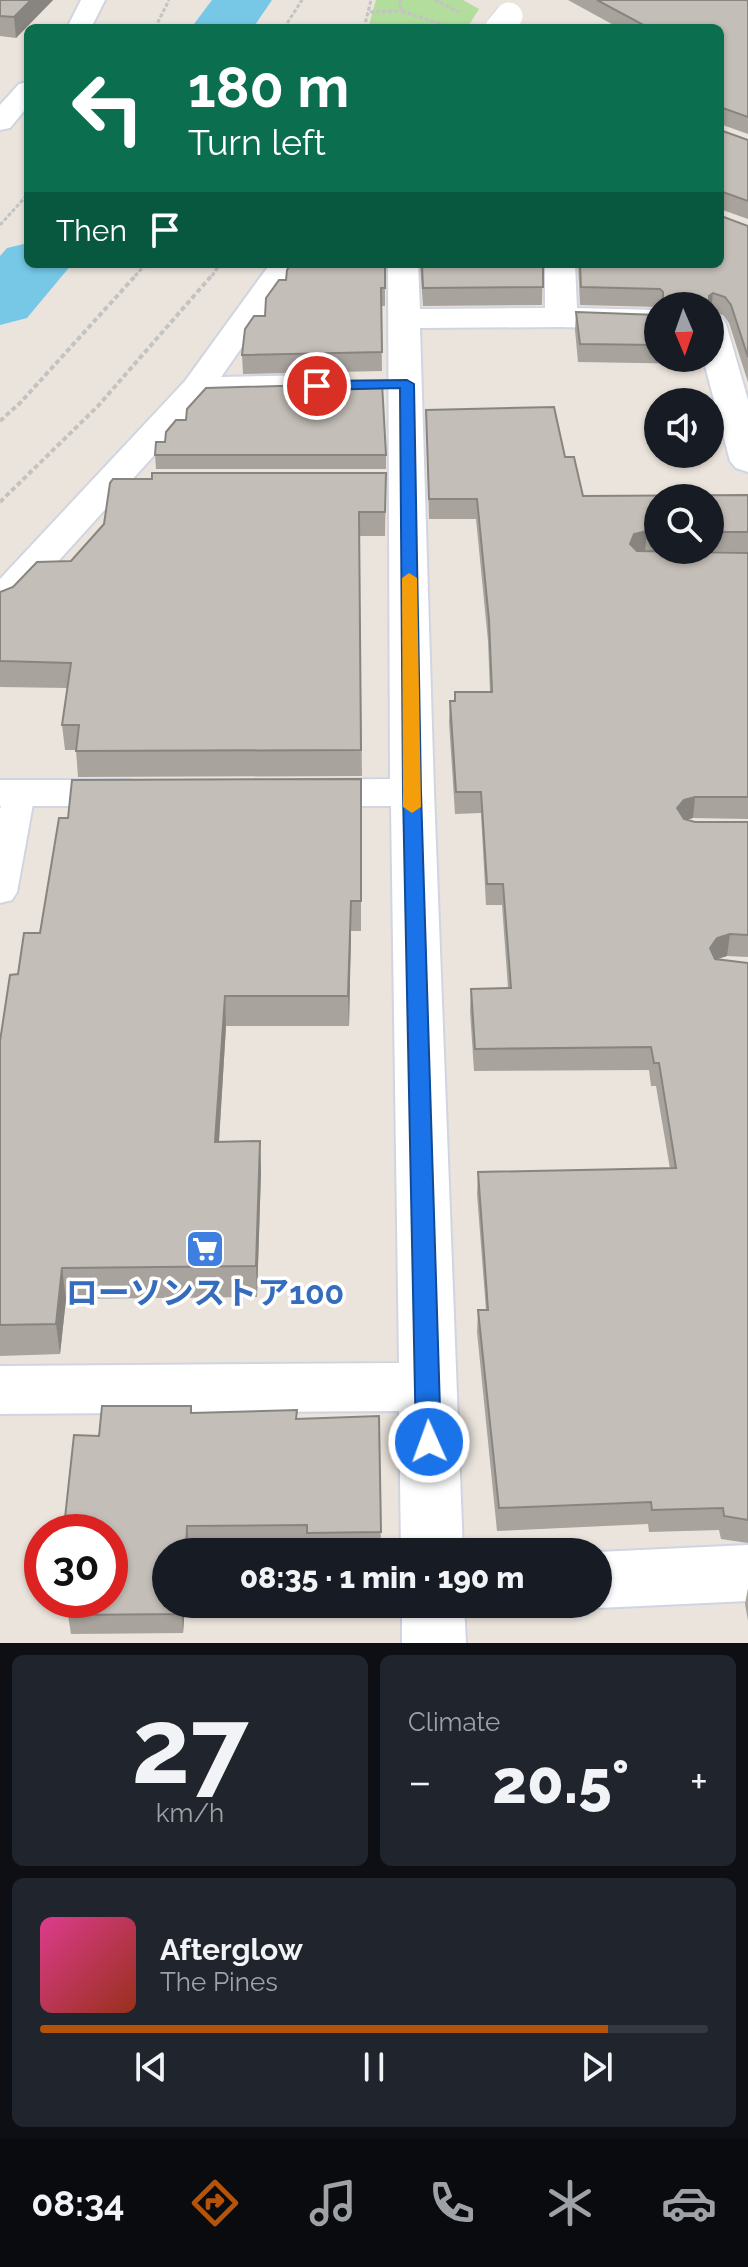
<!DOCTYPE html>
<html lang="en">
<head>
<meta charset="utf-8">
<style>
  body { margin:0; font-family:Raleway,"Noto Sans JP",sans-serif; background:#20242c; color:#f1f3f6; height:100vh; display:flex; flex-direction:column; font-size:30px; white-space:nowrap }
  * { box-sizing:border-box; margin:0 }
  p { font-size:26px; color:#9ea1a6 }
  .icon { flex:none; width:44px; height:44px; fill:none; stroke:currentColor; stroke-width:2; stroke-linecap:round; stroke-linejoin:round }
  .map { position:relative; height:1643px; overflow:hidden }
  .drawer { display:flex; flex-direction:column; gap:12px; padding:12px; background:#0d0f14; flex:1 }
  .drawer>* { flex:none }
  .guide { position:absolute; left:24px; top:24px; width:700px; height:244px; border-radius:12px; box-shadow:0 2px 6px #0004; background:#0b6e4f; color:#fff; overflow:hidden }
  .needle { width:52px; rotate:178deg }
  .fabs { position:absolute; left:644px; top:292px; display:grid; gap:16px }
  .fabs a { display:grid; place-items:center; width:80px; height:80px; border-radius:50%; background:#171b24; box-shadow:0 2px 6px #0004; font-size:40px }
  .speed { position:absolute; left:24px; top:1514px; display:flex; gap:16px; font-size:40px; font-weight:700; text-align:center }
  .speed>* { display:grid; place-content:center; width:104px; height:104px; border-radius:50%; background:#171b24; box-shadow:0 2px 6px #0004; line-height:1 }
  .speed .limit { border:12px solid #d22; background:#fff; color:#111 }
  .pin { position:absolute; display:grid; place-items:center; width:68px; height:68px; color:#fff; margin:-34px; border:4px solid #fff; border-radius:50%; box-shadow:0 2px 8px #0007 }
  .me { position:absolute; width:88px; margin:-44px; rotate:358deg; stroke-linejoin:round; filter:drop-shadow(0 0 6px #0008) }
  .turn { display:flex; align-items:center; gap:28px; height:168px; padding:0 32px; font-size:36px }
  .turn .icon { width:104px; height:104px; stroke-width:2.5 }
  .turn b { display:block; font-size:56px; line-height:68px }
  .then { display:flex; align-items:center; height:76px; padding:0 32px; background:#0003; gap:16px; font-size:30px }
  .big { font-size:60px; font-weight:800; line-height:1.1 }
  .drawer .tile { flex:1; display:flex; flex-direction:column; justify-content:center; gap:12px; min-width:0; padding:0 28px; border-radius:12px; background:#20242c }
  .drawer .dial { align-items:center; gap:0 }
  .dial b { font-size:104px; line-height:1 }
  .song { display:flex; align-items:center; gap:24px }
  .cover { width:96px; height:96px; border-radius:12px; background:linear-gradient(135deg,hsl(330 70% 55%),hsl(10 70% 35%)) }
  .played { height:8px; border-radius:4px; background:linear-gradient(90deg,#b45309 85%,#363941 85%) }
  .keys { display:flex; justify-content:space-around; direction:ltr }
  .heat { display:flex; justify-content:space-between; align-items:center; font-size:44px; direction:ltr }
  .drawer .tiles { flex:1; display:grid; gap:12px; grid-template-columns:1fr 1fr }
  .tile:last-child { grid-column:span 2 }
  .trip { position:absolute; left:152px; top:1538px; width:460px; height:80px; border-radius:40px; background:#171b24; box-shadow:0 2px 6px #0004; font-weight:800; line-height:80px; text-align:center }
  .tabs { display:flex; height:128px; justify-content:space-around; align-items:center; background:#090b0e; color:#9ea1a6 }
  .tabs .icon { width:56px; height:56px }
  .tabs .active { color:#b45309 }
  .tabs b { font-size:36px; color:#f1f3f6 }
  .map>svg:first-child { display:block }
  .green { fill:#b2dd9c }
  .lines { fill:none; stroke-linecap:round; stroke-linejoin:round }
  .river { fill:#76c8e6; fill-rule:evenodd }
  .lane-casing { stroke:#d1d4e1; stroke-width:4 }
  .street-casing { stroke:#d1d4e1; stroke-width:4 }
  .path-far1 { stroke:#c3c3c3; stroke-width:3; stroke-dasharray:4 2; stroke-linecap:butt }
  .path { stroke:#c3c3c3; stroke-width:4; stroke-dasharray:5 3; stroke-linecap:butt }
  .lane { fill:#fff; fill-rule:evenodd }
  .street { fill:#fff; fill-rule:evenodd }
  .street-bridge-casing { stroke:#d1d4e1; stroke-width:29; stroke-linecap:butt }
  .street-bridge { stroke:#fff; stroke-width:27 }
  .wall { fill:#a8a39d; fill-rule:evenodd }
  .shaded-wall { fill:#888580 }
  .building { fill:#c3beb7; stroke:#888580; stroke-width:2 }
  .route { fill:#1a73e8; stroke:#114b97; stroke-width:2 }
  .slow { fill:#f59e0b }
  .labels { text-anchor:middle; stroke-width:7; stroke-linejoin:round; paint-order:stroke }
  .near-shop-label { font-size:32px; font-weight:bold; fill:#366cbe; stroke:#fff }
</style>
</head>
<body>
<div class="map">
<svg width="748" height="1643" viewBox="0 0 748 1643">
  <rect width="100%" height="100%" fill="#eae4dc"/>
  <path class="green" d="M 376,0 L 463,0 L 479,9 L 467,28 L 368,28 Z"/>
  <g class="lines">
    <path class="river" d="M 212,0 L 272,0 L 253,28 L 191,28 Z
      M 28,243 L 28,264 L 72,264 L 27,318 L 0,325 L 0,256 L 7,248 Z"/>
    <defs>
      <path id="lane" d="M 19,783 L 30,786 L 35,793 L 17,892 L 12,900 L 0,903 L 0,809 L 8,786 Z"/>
      <path id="street" d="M 81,0 L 105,0 L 91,28 L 67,28 Z
        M 28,82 L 28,106 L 10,128 L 0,130 L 0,105 L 19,84 Z
        M 270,264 L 300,264 L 221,377 L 322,375 L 334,378 L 339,385 L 334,392 L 322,395 L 206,398 L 14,610 L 0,614 L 0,579 L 185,381 Z
        M 388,264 L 418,264 L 420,309 L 545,308 L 545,264 L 575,264 L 577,308 L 658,310 L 658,330 L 561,327 L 420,328 L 434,792 L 463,1552 L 401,1552 L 399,1411 L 0,1414 L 0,1366 L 399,1363 L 391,806 L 302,806 L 287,802 L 280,793 L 287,784 L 302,780 L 390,779 Z
        M 710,314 L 721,317 L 726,324 L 748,400 L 748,472 L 736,468 L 730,461 L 703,358 L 710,358 Z
        M 0,780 L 129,780 L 144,784 L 151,793 L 144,802 L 129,806 L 0,806 Z
        M 748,1545 L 748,1601 L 598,1608 L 588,1604 L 598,1604 L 598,1552 Z
        M 402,1604 L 464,1604 L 466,1643 L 402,1643 Z"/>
    </defs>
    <use href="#lane" class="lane-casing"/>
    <use href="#street" class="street-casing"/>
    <path class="path-far1" d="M 400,0 L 401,11 L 454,28
      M 435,0 L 459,12
      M 370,12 L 401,11
      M 155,28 L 169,0
      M 284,28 L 302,0
      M 364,28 L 371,0
      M 0,225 L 28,194
      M 135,276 L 146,264
      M 212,276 L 220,264"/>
    <path class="path" d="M 0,421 L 21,402 L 137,274
      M 0,502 L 98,406 L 213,274"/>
    <use href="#lane" class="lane"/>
    <use href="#street" class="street"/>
    <defs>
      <path id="street-bridge" d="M 499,28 L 509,16"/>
    </defs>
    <use href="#street-bridge" class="street-bridge-casing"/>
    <use href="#street-bridge" class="street-bridge"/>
  </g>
  <path class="wall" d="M 0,0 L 53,0 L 16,38 L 0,36 Z
    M 568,0 L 748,0 L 748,134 L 720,124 L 720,28 L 619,28 Z
    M 720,130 L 748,140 L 748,219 L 720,209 L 721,216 L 748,226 L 748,382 L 729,323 L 723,315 L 710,312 L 710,306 L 658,307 L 580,305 L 578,264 L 720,264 Z
    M 385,264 L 385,306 L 381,306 L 382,371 L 243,374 L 242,355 L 286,280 Z
    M 420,264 L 543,264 L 542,305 L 423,306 Z
    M 576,312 L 658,315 L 658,358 L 702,358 L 701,364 L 578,362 L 575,330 Z
    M 426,410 L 565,457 L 583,496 L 748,495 L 748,552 L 645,551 L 748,553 L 748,819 L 693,818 L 686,820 L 695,822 L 748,822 L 748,957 L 727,956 L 718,959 L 748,963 L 748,1543 L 721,1539 L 719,1530 L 649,1532 L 648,1524 L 497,1531 L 477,1332 L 478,1310 L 486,1310 L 477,1194 L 478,1172 L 670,1169 L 656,1086 L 651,1086 L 649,1070 L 474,1071 L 470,1011 L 471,989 L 508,988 L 502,905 L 486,905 L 481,813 L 455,814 L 449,722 L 450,701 L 490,692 L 488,641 L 476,519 L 429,519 ZM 658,498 L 710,498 L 710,550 L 658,550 Z
    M 155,455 L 386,455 L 386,469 L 156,469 Z
    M 386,473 L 385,536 L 359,536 L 362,776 L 78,777 L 76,750 L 65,750 L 62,725 L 68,688 L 0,687 L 0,592 L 71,561 Z
    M 361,779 L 361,931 L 351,931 L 349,1026 L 226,1026 L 219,1142 L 260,1141 L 261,1172 L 257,1297 L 66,1299 L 60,1354 L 0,1356 L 0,1041 L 18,974 L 40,933 L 68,818 Z
    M 192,1413 L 297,1419 L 379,1416 L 381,1551 L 308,1552 L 308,1544 L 189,1546 L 166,1604 L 185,1604 L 183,1633 L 71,1634 L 68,1615 L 110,1532 L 67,1532 L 65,1518 L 99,1436 Z
    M 748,1588 L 748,1621 L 745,1604 Z"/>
  <path class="shaded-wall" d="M 31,0 L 53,0 L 16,38 L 14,17 Z
    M 713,293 L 711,311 L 710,312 L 710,306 L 708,306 L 709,296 Z
    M 647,531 L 645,551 L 632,554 L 630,544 L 634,534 Z
    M 695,797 L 693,818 L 681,821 L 677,808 L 684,800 Z
    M 351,901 L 351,931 L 349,1026 L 348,996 Z
    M 730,934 L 727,956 L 714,960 L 710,948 L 717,938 Z
    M 225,996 L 226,1026 L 217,1172 L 215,1142 Z
    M 260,1141 L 261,1172 L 257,1297 L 256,1266 Z
    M 62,1268 L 66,1299 L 60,1354 L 56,1324 Z
    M 187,1526 L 189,1552 L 186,1552 Z
    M 182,1604 L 185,1604 L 183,1633 L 182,1614 Z"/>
  <path class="building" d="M 0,0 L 31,0 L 14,17 L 0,16 Z
    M 597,0 L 748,0 L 748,117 L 720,107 L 720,28 L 649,28 Z
    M 720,130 L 748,140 L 748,201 L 720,191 Z
    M 720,204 L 721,216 L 748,226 L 748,357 L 731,305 L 725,297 L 713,293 L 709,296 L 709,306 L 663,306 L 663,292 L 660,289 L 581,287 L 580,264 L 720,264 Z
    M 291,264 L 385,264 L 385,288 L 381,288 L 382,352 L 242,355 L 245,329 L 254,316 L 265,316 L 266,298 L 279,280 L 286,280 L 287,270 Z
    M 422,264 L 543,264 L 543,287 L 423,288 Z
    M 576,312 L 658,315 L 658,345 L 580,344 Z
    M 382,383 L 386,455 L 155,455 L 156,442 L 165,442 L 166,432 L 176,420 L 186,420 L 187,409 L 206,388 Z
    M 554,407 L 565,457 L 574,457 L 583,496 L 748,495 L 748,532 L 710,532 L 710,498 L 658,498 L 658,531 L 647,531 L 634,534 L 630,544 L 637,551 L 748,553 L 748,797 L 695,797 L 684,800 L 677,808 L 684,819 L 695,822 L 748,822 L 748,935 L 730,934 L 717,938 L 710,948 L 715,959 L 748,963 L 748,1520 L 724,1516 L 723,1508 L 652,1510 L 651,1502 L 499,1508 L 478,1310 L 488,1310 L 478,1172 L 676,1168 L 659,1063 L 654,1063 L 651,1047 L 475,1049 L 471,989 L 511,988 L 503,884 L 487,884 L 481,792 L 456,792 L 450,701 L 455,701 L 455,692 L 492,692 L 489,620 L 477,499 L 429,499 L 426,410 Z
    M 152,473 L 386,473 L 385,512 L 359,512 L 361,750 L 76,751 L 79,725 L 62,725 L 71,663 L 0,661 L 0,592 L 13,587 L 37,562 L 71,561 L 104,524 L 110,483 L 113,479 L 152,479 Z
    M 361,779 L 361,901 L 351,901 L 348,996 L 225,996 L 215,1142 L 260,1141 L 256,1266 L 62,1268 L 56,1324 L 0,1325 L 0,1041 L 10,975 L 18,974 L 24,933 L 40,933 L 59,818 L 68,818 L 72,780 Z
    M 102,1406 L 191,1406 L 191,1413 L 297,1410 L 296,1419 L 379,1416 L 381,1532 L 307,1533 L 307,1525 L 187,1526 L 186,1552 L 166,1552 L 166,1604 L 182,1604 L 182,1614 L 68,1615 L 69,1600 L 110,1600 L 110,1532 L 76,1532 L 77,1518 L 65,1518 L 74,1435 L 99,1436 Z"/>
  <path class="route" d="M 407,380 L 414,384 L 421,792 L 441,1442 L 437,1449 L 429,1452 L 420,1449 L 416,1442 L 403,792 L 400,388 L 317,390 L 310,386 L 317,381 Z"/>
  <path class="slow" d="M 409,573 L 417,578 L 421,807 L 412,813 L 403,807 L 402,578 Z"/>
  <defs>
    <symbol id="supermarket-square" viewBox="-11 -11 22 22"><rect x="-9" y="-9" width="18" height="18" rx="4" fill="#3f7fe0" stroke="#fff"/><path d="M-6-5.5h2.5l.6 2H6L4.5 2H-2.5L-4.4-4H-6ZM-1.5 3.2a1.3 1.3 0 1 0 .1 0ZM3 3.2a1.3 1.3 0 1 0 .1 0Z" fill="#fff"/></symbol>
  </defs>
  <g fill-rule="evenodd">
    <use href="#supermarket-square" x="183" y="1227" width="44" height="44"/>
  </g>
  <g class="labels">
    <g class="near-shop-label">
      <text x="205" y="1304">ローソンストア100</text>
    </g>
  </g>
</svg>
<div class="fabs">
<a><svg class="needle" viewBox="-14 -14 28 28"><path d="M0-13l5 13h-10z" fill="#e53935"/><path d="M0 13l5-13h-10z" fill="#9ea1a6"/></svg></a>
<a><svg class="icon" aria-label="sound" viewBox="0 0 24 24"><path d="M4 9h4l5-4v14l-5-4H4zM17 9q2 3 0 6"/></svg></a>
<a><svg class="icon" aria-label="search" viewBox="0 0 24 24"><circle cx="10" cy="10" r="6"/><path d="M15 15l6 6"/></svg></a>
</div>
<div class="speed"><div class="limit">30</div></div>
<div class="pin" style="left:317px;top:386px;background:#d93025"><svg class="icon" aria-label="arrive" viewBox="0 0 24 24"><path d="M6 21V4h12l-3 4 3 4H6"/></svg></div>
<svg class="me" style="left:429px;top:1442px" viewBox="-20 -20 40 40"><circle r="17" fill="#1a73e8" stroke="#fff" stroke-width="3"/><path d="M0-11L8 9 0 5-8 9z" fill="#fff"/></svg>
<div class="trip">08:35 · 1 min · 190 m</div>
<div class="guide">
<div class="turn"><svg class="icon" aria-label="left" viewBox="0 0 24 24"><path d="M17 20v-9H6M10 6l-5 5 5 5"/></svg><div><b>180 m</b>Turn left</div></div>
<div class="then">Then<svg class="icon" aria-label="arrive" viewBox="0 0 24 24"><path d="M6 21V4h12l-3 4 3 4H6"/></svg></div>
</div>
</div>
<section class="drawer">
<div class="tiles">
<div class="tile dial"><b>27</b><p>km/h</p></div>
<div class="tile"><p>Climate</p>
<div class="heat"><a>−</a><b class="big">20.5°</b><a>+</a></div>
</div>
<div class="tile">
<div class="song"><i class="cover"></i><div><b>Afterglow</b><p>The Pines</p></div></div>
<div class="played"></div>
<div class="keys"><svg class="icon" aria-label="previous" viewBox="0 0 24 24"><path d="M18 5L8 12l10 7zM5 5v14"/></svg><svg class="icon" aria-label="pause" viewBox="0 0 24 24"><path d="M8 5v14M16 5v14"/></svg><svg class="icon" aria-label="next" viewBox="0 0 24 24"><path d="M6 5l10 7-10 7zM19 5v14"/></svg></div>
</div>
</div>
</section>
<nav class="tabs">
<b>08:34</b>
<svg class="icon active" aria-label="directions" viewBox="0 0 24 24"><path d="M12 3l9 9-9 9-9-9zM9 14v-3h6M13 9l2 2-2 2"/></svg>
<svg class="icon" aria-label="music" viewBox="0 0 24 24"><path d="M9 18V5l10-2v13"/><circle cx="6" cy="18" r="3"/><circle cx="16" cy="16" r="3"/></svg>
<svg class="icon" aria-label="phone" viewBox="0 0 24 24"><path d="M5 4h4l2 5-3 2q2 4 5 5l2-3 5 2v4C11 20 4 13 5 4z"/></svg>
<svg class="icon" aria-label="climate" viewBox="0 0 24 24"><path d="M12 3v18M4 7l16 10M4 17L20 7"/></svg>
<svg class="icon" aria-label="car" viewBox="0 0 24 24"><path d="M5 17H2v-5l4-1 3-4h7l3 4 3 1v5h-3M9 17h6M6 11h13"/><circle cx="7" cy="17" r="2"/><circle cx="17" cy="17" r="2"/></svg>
</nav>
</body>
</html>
